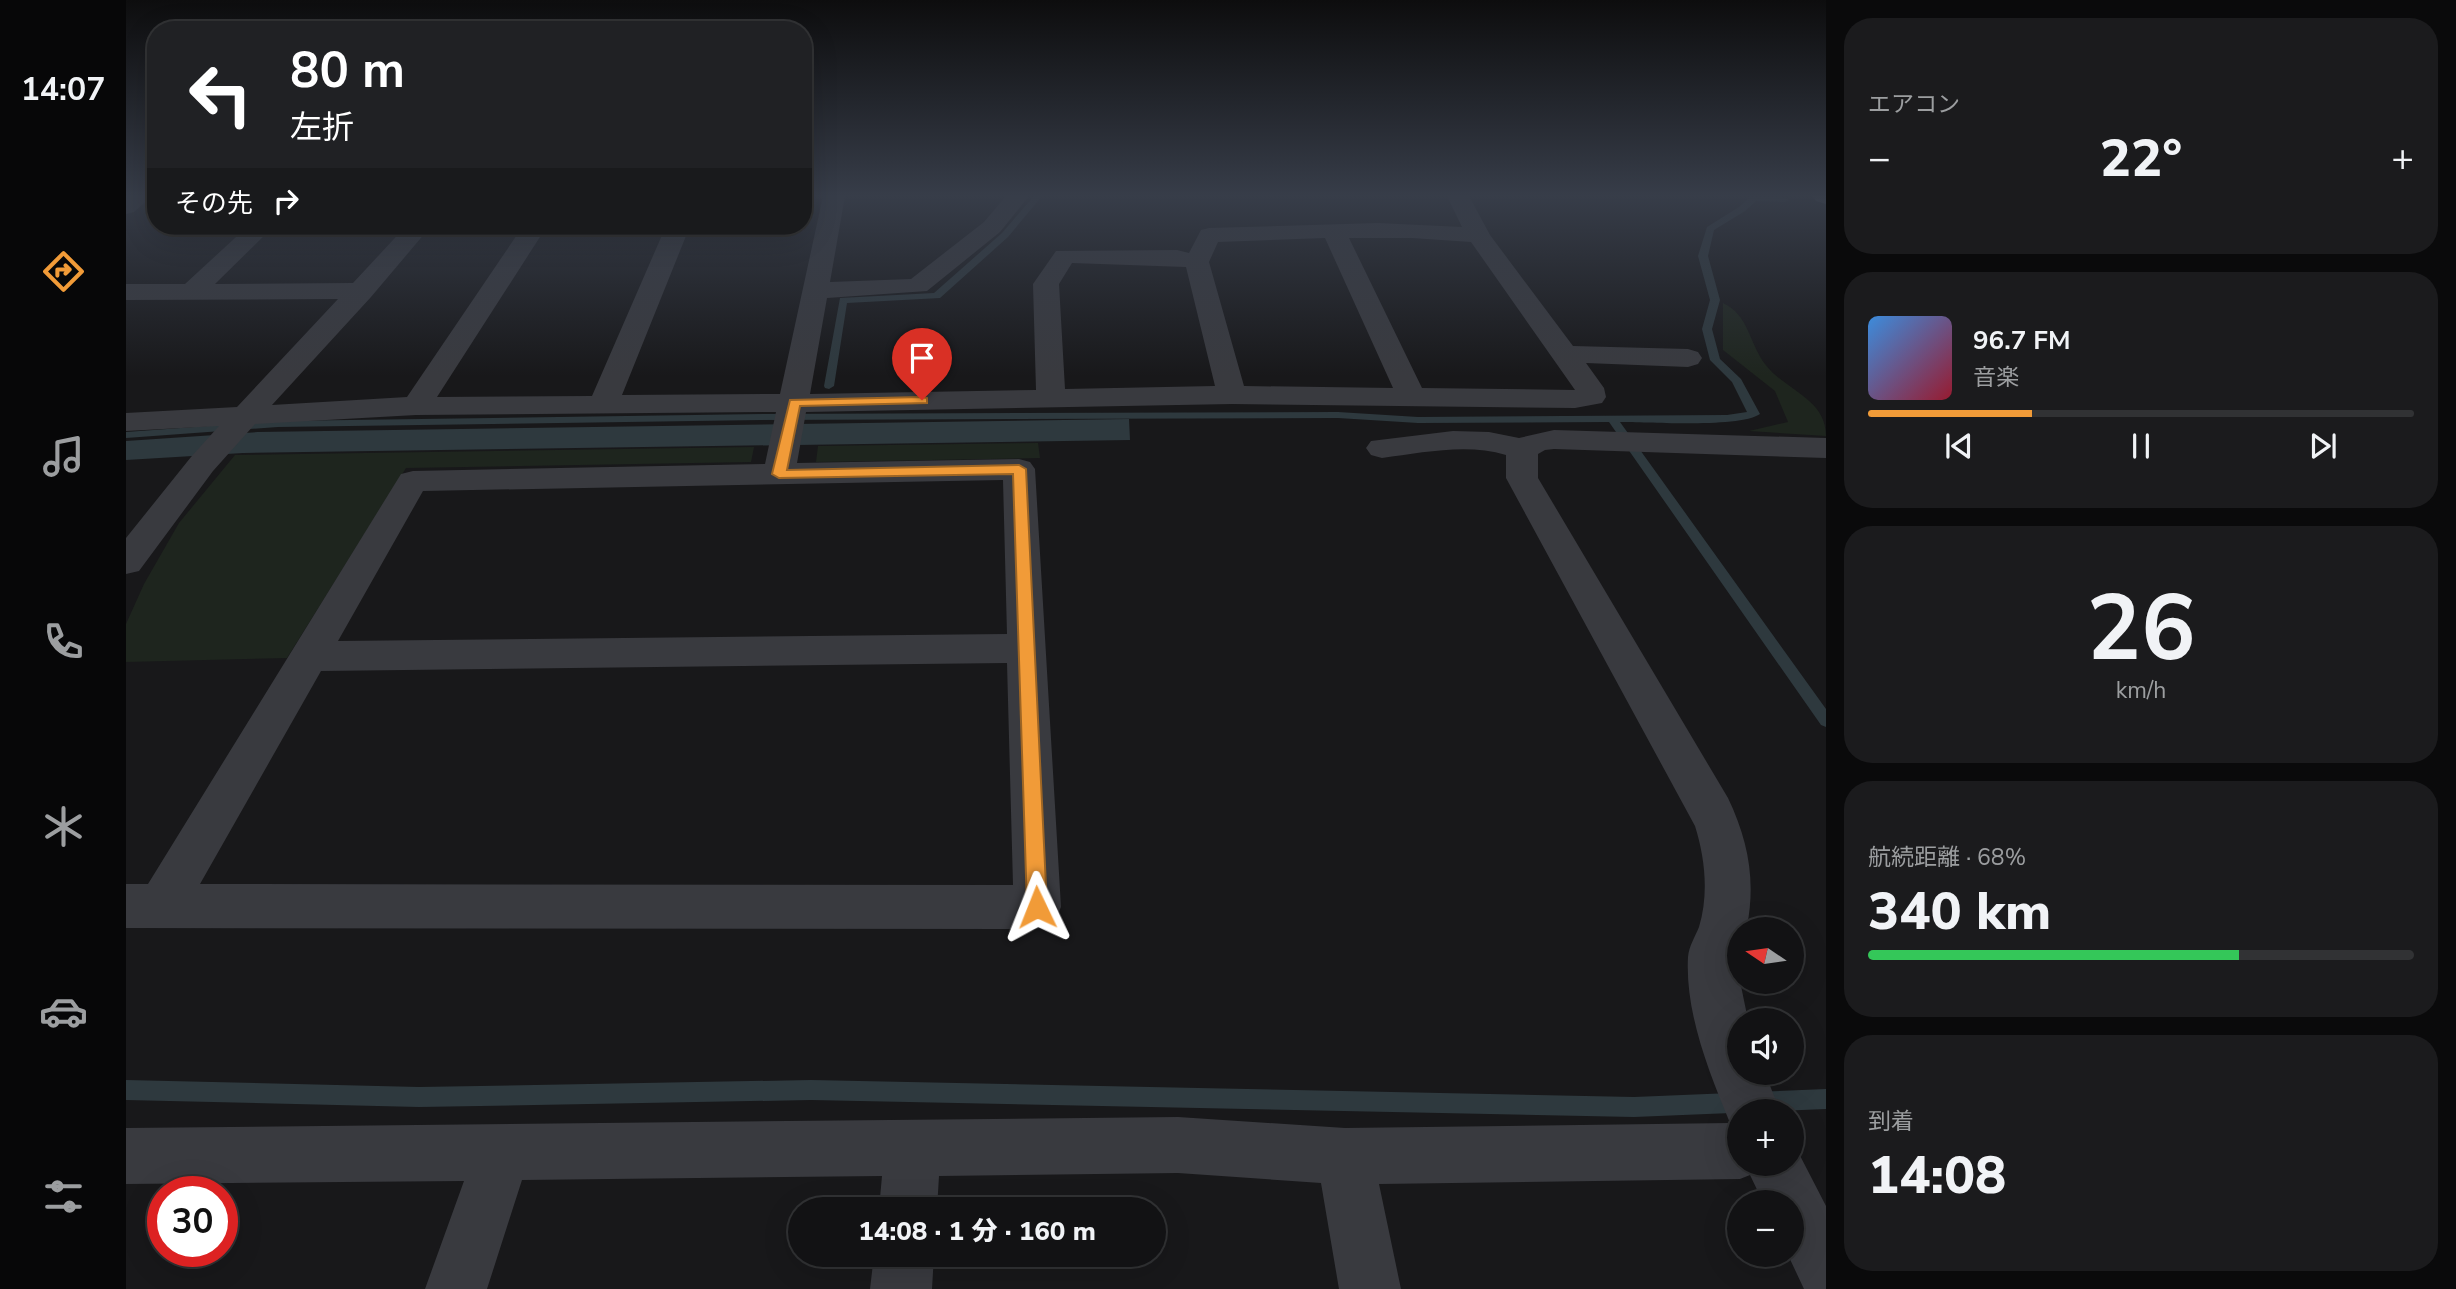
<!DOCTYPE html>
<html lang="ja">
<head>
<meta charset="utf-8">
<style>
  body { margin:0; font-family:"Nunito Sans","Noto Sans JP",sans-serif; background:#1b1b1d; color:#f1f3f6; height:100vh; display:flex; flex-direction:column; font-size:26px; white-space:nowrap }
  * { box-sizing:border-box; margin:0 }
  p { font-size:23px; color:#9c9ea0 }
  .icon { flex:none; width:38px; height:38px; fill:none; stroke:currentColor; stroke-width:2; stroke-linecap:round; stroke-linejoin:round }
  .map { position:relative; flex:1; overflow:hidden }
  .drawer { display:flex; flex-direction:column; gap:18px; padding:18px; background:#0a0a0b; width:630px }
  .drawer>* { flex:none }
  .hud { position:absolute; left:21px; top:21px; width:665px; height:214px; border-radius:28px; box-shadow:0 7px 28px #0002,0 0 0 2px #313234; background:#202124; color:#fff; overflow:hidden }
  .needle { width:46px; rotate:283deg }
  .controls { position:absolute; left:1601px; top:917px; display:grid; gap:14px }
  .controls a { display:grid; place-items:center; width:77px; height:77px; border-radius:50%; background:#121214; box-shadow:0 7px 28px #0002,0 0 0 2px #313234; font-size:35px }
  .speed { position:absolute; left:21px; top:1176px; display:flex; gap:14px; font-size:35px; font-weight:700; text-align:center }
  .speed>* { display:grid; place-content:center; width:91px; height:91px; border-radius:50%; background:#121214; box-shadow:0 7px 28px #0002,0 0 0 2px #313234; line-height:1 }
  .speed .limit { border:10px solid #d22; background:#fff; color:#111 }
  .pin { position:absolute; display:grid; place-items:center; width:60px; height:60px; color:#fff; margin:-72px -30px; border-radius:50% 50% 50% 0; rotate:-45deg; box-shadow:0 0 7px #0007 }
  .pin .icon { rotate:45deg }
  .me { position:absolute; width:77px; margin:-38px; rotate:358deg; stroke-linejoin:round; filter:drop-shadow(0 0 5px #0008) }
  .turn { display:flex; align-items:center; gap:24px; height:147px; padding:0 28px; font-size:32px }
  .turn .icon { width:91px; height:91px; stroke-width:2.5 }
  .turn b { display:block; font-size:49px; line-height:60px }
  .then { display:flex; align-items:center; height:66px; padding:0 28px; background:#0003; gap:14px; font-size:26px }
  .big { font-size:52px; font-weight:800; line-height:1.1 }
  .drawer .card { flex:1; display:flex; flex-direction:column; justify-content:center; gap:10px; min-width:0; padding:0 24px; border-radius:28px; background:#1b1b1d }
  .drawer .dial { align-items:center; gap:0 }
  .dial b { font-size:91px; line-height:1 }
  .song { display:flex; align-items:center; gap:21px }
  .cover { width:84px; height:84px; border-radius:10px; background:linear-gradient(135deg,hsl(210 70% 55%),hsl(350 70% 35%)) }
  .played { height:7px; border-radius:4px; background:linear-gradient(90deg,#f19b38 30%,#313234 30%) }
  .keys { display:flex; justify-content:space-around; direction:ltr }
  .heat { display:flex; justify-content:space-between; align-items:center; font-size:38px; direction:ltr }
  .charge { height:10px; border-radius:5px; background:linear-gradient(90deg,#34c759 68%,#313234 0) }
  .trip { position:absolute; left:662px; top:1197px; width:378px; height:70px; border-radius:35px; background:#121214; box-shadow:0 7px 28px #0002,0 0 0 2px #313234; font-weight:800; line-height:70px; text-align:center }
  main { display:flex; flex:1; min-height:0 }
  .tabs { display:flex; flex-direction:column; width:126px; justify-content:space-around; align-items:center; background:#070708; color:#9c9ea0 }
  .tabs .icon { width:49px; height:49px }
  .tabs .active { color:#f19b38 }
  .tabs b { font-size:32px; color:#f1f3f6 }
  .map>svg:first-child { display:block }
  .green { fill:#1e251e }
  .water { fill:#2e393e }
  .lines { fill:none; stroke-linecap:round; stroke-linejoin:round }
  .stream { fill:#2e393e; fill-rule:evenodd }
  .minor { fill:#393a3f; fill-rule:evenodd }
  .highway { fill:#656970; fill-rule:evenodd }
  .route { fill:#f19b38; stroke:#9d6524; stroke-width:2 }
</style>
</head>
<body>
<main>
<nav class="tabs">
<b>14:07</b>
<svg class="icon active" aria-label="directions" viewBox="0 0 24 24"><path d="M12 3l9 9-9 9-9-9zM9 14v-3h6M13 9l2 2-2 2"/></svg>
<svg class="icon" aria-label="music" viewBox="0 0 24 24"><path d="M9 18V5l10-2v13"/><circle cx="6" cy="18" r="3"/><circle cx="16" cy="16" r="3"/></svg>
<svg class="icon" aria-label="phone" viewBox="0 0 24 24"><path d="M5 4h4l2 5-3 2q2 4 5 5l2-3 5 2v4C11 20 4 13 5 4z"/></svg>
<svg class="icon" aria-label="climate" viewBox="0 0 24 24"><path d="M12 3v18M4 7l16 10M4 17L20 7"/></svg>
<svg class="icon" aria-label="car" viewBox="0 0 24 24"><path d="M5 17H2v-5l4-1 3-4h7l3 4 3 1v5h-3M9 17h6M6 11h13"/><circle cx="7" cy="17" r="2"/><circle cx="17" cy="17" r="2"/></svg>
<svg class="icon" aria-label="filters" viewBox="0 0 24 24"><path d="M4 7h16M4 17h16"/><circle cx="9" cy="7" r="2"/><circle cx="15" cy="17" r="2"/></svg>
</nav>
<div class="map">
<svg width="1700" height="1289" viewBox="0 0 1700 1289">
  <rect width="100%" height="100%" fill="#18181a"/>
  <path class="green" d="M 1597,303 C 1623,315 1623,343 1639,364 C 1658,390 1700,398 1700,436 L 1623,431 L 1662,422 L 1649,391 L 1597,350 Z
    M 912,443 L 914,458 L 690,462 L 692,446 Z
    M 628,447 L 625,462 L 280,468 L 161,658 L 0,662 L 0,624 L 18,584 L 53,523 L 109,455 Z"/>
  <path class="water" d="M 1003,419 L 1004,440 L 117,453 L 0,460 L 0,441 L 132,432 Z"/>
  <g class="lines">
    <path class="stream" d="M 908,196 L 916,196 L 882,237 L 814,298 L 721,303 L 708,386 L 703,389 L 699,388 L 698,386 L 714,298 L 808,293 L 876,233 Z
      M 1625,196 L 1659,198 L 1663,200 L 1659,202 L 1630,201 L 1619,211 L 1588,230 L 1582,256 L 1594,300 L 1586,329 L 1594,359 L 1615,379 L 1634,414 C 1614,428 1522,422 1494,422 L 1700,709 L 1700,727 L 1695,725 L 1483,422 L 1292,423 L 1212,418 L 636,420 L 152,427 L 0,438 L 0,432 L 152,421 L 636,414 L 1212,412 L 1292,417 L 1601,415 L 1621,412 L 1606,382 L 1584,360 L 1576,329 L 1584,300 L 1572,256 L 1581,227 L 1613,207 Z
      M 0,1080 L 293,1087 L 685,1080 L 1508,1097 L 1700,1089 L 1700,1109 L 1508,1117 L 685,1100 L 293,1107 L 0,1100 Z"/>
    <path class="minor" d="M 0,196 L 26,196 L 8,212 L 0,214 Z
      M 697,196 L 719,196 L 704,282 L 785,279 L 858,222 L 880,196 L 903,196 L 874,232 L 801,291 L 701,298 L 684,394 L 910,390 L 907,284 L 930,251 L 1051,250 L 1063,253 L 1075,230 L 1083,228 L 1252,223 L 1336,227 L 1321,196 L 1343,196 L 1364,235 L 1447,346 L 1562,349 L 1572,352 L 1576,358 L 1572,364 L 1562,367 L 1460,363 L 1478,388 L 1480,397 L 1476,403 L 1449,408 L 1106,404 L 680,412 L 671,463 L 893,459 L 904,462 L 909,469 L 935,907 L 928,923 L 911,929 L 0,928 L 0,884 L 22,884 L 275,474 L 287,471 L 639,464 L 650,412 L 290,415 L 129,424 L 87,471 L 13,571 L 0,574 L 0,538 L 65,457 L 93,426 L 0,431 L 0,413 L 111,407 L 212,299 L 0,300 L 0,284 L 59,284 L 122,226 L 148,226 L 89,284 L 227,283 L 280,226 L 305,226 L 245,297 L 146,405 L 281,397 L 397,226 L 421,226 L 311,397 L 466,396 L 540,226 L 564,226 L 496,395 L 654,394 ZM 1199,238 L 1267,388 L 1118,386 L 1083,262 L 1092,242 ZM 1223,238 L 1286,238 L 1345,242 L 1449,390 L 1296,388 ZM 946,263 L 1060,267 L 1089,386 L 939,389 L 933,284 ZM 877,480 L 881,634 L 212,641 L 297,491 ZM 881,663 L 887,885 L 74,884 L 195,671 Z
      M 1428,430 L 1700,438 L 1700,458 L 1428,449 L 1419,450 L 1412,454 L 1412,478 L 1602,798 C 1622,840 1630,880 1621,926 L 1620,929 L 1614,929 L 1613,976 L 1622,1020 L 1614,1020 L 1614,1073 L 1639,1073 L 1654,1111 L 1614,1111 L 1614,1164 L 1666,1164 L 1666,1143 L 1668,1144 L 1700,1206 L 1700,1289 L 1678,1289 L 1662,1255 L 1666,1255 L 1666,1202 L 1637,1202 L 1624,1175 L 1614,1179 L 1253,1184 L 1275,1289 L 1213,1289 L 1195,1183 L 1052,1173 L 813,1176 L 811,1209 L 753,1209 L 756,1176 L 396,1180 L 361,1289 L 299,1289 L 338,1181 L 0,1184 L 0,1128 L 1052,1117 L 1219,1128 L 1604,1123 C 1583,1072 1559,1013 1562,957 C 1563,946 1569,937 1573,927 C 1583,894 1579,858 1569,826 L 1380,478 L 1380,455 C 1340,443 1296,453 1256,458 L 1245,455 L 1240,448 L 1245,441 L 1327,431 L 1363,432 L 1393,438 Z
      M 748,1255 L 808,1255 L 806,1289 L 744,1289 Z"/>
    <path class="highway" d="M 1687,196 L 1700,196 L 1700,204 L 1690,201 Z"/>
  </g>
  <linearGradient id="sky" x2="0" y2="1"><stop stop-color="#0d0d0e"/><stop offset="0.52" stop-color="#373d49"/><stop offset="1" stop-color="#373d49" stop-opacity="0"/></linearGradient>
  <rect width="1700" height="376" fill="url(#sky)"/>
  <path class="route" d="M 796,397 L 801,398 L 801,403 L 674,406 L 661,470 L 893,465 L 900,469 L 921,907 L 918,913 L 911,916 L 904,913 L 901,907 L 887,474 L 653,478 L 646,474 L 664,400 Z"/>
</svg>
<div class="controls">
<a><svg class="needle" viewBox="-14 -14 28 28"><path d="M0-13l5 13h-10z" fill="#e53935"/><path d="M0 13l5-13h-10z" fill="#9c9ea0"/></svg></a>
<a><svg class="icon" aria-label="sound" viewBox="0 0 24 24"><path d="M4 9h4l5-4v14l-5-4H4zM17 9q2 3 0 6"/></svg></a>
<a>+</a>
<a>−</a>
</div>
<div class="speed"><div class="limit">30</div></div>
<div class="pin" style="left:796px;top:400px;background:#d93025"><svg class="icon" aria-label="arrive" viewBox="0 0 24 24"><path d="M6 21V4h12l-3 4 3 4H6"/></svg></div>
<svg class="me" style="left:911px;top:907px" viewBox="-20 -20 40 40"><path d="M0-17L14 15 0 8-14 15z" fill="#f19b38" stroke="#fff" stroke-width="4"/></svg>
<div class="trip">14:08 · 1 分 · 160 m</div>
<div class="hud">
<div class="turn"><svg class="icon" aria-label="left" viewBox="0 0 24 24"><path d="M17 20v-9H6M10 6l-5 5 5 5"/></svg><div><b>80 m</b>左折</div></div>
<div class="then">その先<svg class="icon" aria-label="right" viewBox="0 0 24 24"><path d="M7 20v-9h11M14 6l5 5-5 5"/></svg></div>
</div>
</div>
<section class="drawer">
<div class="card"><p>エアコン</p>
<div class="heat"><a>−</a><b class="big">22°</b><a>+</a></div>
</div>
<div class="card">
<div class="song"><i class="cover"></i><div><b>96.7 FM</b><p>音楽</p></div></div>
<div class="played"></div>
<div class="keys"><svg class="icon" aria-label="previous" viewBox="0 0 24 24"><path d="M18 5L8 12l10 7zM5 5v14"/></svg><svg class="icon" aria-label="pause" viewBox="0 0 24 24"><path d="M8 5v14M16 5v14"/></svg><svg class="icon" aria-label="next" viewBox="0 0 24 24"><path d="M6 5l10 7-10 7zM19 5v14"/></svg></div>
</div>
<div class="card dial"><b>26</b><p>km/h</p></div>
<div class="card"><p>航続距離 · 68%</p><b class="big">340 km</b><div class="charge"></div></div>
<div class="card"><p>到着</p><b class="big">14:08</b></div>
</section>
</main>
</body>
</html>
